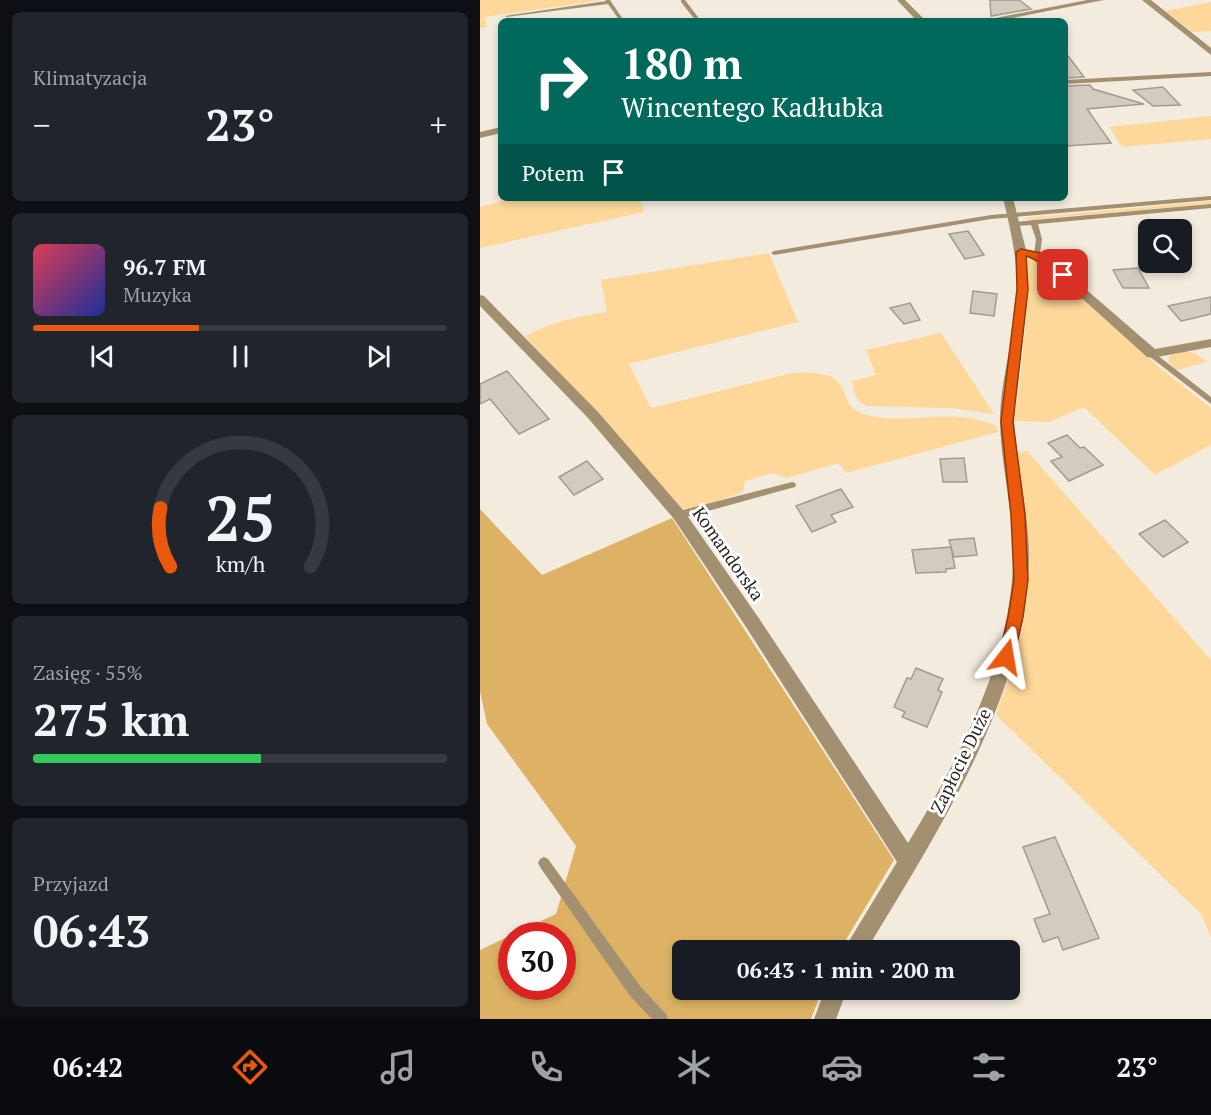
<!DOCTYPE html>
<html lang="pl">
<head>
<meta charset="utf-8">
<style>
  body { margin:0; font-family:"PT Serif",serif; background:#20242c; color:#f1f3f6; height:100vh; display:flex; flex-direction:column; font-size:22px; white-space:nowrap }
  * { box-sizing:border-box; margin:0 }
  p { font-size:20px; color:#9ea1a6 }
  .icon { flex:none; width:33px; height:33px; fill:none; stroke:currentColor; stroke-width:2; stroke-linecap:round; stroke-linejoin:round }
  .map { position:relative; flex:1; overflow:hidden }
  .side { display:flex; flex-direction:column; gap:12px; padding:12px; background:#0d0f14; width:480px }
  .side>* { flex:none }
  .banner { position:absolute; left:18px; top:18px; width:570px; height:183px; border-radius:9px; box-shadow:0 3px 9px #0003; background:#00695c; color:#fff; overflow:hidden }
  .buttons { position:absolute; left:658px; top:219px; display:grid; gap:12px }
  .buttons a { display:grid; place-items:center; width:54px; height:54px; border-radius:9px; background:#171b24; box-shadow:0 3px 9px #0003; font-size:30px }
  .speed { position:absolute; left:18px; top:922px; display:flex; gap:12px; font-size:30px; font-weight:700; text-align:center }
  .speed>* { display:grid; place-content:center; width:78px; height:78px; border-radius:50%; background:#171b24; box-shadow:0 3px 9px #0003; line-height:1 }
  .speed .limit { border:9px solid #d22; background:#fff; color:#111 }
  .pin { position:absolute; display:grid; place-items:center; width:51px; height:51px; color:#fff; margin:-26px; border-radius:12px; box-shadow:0 3px 9px #0006 }
  .me { position:absolute; width:66px; margin:-33px; rotate:14deg; stroke-linejoin:round; filter:drop-shadow(0 0 4px #0008) }
  .turn { display:flex; align-items:center; gap:21px; height:126px; padding:0 24px; font-size:27px }
  .turn .icon { width:78px; height:78px; stroke-width:2.5 }
  .turn b { display:block; font-size:42px; line-height:51px }
  .then { display:flex; align-items:center; height:57px; padding:0 24px; background:#0003; gap:12px; font-size:22px }
  .big { font-size:45px; font-weight:800; line-height:1.1 }
  .side .tile { flex:1; display:flex; flex-direction:column; justify-content:center; gap:9px; min-width:0; padding:0 21px; border-radius:9px; background:#20242c }
  .side .dial { align-items:center; gap:0 }
  .dial svg { height:156px; overflow:visible; fill:none; stroke:#363941; stroke-width:7; stroke-linecap:round; text-anchor:middle }
  .dial text { fill:#f1f3f6; stroke:none }
  .song { display:flex; align-items:center; gap:18px }
  .cover { width:72px; height:72px; border-radius:9px; background:linear-gradient(135deg,hsl(350 70% 55%),hsl(230 70% 35%)) }
  .played { height:6px; border-radius:3px; background:linear-gradient(90deg,#ea580c 40%,#363941 40%) }
  .keys { display:flex; justify-content:space-around; direction:ltr }
  .heat { display:flex; justify-content:space-between; align-items:center; font-size:33px; direction:ltr }
  .charge { height:9px; border-radius:4px; background:linear-gradient(90deg,#34c759 55%,#363941 0) }
  .trip { position:absolute; left:192px; top:940px; width:348px; height:60px; border-radius:9px; background:#171b24; box-shadow:0 3px 9px #0003; font-weight:800; line-height:60px; text-align:center }
  .tabs { display:flex; height:96px; justify-content:space-around; align-items:center; background:#090b0e; color:#9ea1a6 }
  .tabs .icon { width:42px; height:42px }
  .tabs .selected { color:#ea580c }
  .tabs b { font-size:27px; color:#f1f3f6 }
  main { display:flex; flex:1; min-height:0 }
  .map>svg:first-child { display:block }
  .green { fill:#fdd89a }
  .forest { fill:#ddb264; fill-rule:evenodd }
  .building { fill:#d2cbbf; stroke:#a29b90; stroke-width:1.5 }
  .lines { fill:none; stroke-linecap:round; stroke-linejoin:round }
  .service { fill:#a39071; fill-rule:evenodd }
  .minor { fill:#a39071; fill-rule:evenodd }
  .route { fill:#ea580c; stroke:#983908; stroke-width:1.5 }
  .labels { text-anchor:middle; stroke-width:6; stroke-linejoin:round; paint-order:stroke }
  .street-label { font-size:18px; fill:#2b2924; stroke:#fff }
</style>
</head>
<body>
<main>
<section class="side">
<div class="tile"><p>Klimatyzacja</p>
<div class="heat"><a>−</a><b class="big">23°</b><a>+</a></div>
</div>
<div class="tile">
<div class="song"><i class="cover"></i><div><b>96.7 FM</b><p>Muzyka</p></div></div>
<div class="played"></div>
<div class="keys"><svg class="icon" aria-label="previous" viewBox="0 0 24 24"><path d="M18 5L8 12l10 7zM5 5v14"/></svg><svg class="icon" aria-label="pause" viewBox="0 0 24 24"><path d="M8 5v14M16 5v14"/></svg><svg class="icon" aria-label="next" viewBox="0 0 24 24"><path d="M6 5l10 7-10 7zM19 5v14"/></svg></div>
</div>
<div class="tile dial"><svg viewBox="0 0 100 80">
<path d="M14 69A42 42 0 1 1 86 69"/>
<path d="M14 69A42 42 0 0 1 9 39" stroke="#ea580c"/>
<text x="50" y="56" font-size="32" font-weight="700">25</text>
<text x="50" y="72" font-size="11">km/h</text>
</svg></div>
<div class="tile"><p>Zasięg · 55%</p><b class="big">275 km</b><div class="charge"></div></div>
<div class="tile"><p>Przyjazd</p><b class="big">06:43</b></div>
</section>
<div class="map">
<svg width="731" height="1019" viewBox="0 0 731 1019">
  <rect width="100%" height="100%" fill="#f2ebde"/>
  <path class="green" d="M 0,0 L 122,0 L 5,17 L 7,27 L 0,28 Z
    M 731,2 L 731,31 L 713,32 L 685,11 Z
    M 731,116 L 731,139 L 642,147 L 629,127 Z
    M 35,198 L 159,198 L 164,212 L 0,248 L 0,207 Z
    M 731,201 L 731,204 L 547,220 L 544,218 Z
    M 289,253 L 318,322 L 149,364 L 171,408 L 311,373 C 325,373 349,370 359,383 C 369,396 364,408 384,414 C 424,427 471,405 516,426 L 518,432 L 366,473 L 359,463 L 307,478 L 293,473 L 265,481 L 263,492 L 214,509 L 202,508 L 45,336 C 72,322 97,316 127,312 L 121,280 Z
    M 547,258 L 565,264 L 680,368 L 731,408 L 731,445 L 675,475 L 604,407 L 569,422 L 534,421 C 542,367 549,312 547,258 Z
    M 461,333 L 514,414 L 471,408 L 386,406 C 375,400 374,393 372,381 L 396,375 L 386,350 Z
    M 705,351 L 715,353 L 727,362 L 697,370 L 689,363 L 689,356 Z
    M 547,451 L 731,660 L 731,938 L 722,915 L 516,715 C 531,671 546,628 548,581 C 550,539 540,495 535,453 Z"/>
  <path class="forest" d="M 0,509 L 62,575 L 192,518 L 414,860 L 359,951 L 202,951 L 202,990 L 342,990 L 331,1019 L 0,1019 L 0,950 L 76,914 L 96,846 L 7,724 L 0,691 ZM 32,936 L 82,936 L 82,987 L 32,987 Z"/>
  <path class="building" d="M 510,0 L 539,0 L 551,9 L 511,16 Z
    M 585,52 L 604,77 L 585,78 Z
    M 610,85 L 613,89 L 664,104 L 607,109 L 631,143 L 585,146 L 585,86 Z
    M 683,87 L 700,105 L 673,106 L 653,90 Z
    M 488,231 L 504,255 L 485,259 L 469,234 Z
    M 658,268 L 669,288 L 643,288 L 633,270 Z
    M 493,291 L 517,294 L 514,316 L 490,313 Z
    M 731,297 L 731,314 L 710,319 L 701,321 L 688,306 Z
    M 430,303 L 440,320 L 424,324 L 410,308 Z
    M 27,371 L 69,419 L 39,434 L 10,399 L 0,404 L 0,384 Z
    M 587,435 L 600,448 L 604,447 L 623,465 L 589,481 L 571,461 L 582,457 L 568,443 Z
    M 484,458 L 487,482 L 463,482 L 460,459 Z
    M 107,461 L 123,479 L 94,495 L 79,477 Z
    M 361,489 L 373,507 L 351,515 L 356,522 L 332,532 L 316,506 Z
    M 685,520 L 708,542 L 683,557 L 659,534 Z
    M 494,538 L 497,555 L 474,557 L 469,540 Z
    M 471,547 L 475,568 L 466,569 L 466,572 L 436,573 L 432,550 Z
    M 436,668 L 463,679 L 458,690 L 462,692 L 447,727 L 422,717 L 425,712 L 414,707 L 427,678 L 431,679 Z
    M 575,837 L 619,938 L 583,950 L 578,937 L 563,942 L 554,919 L 570,914 L 543,847 Z"/>
  <g class="lines">
    <path class="service" d="M 126,0 L 130,0 L 144,21 L 140,21 L 128,4 L 27,17 L 25,16 L 126,1 Z
      M 201,0 L 205,0 L 221,21 L 216,21 L 201,2 Z
      M 731,72 L 731,76 L 585,84 L 585,80 Z
      M 731,196 L 731,200 L 511,219 L 294,255 L 291,253 L 294,251 L 511,215 Z
      M 731,204 L 731,208 L 558,224 L 562,239 L 560,255 L 557,257 L 554,255 L 556,239 L 551,225 L 536,226 L 533,224 L 536,222 L 554,220 Z
      M 672,351 L 731,397 L 731,404 L 669,356 L 668,354 Z
      M 312,482 L 315,483 L 316,485 L 315,487 L 199,519 L 196,517 L 194,515 L 196,513 L 199,511 Z
      M 64,857 L 68,859 L 160,986 L 186,1014 L 188,1019 L 172,1019 L 150,996 L 60,867 L 58,863 L 60,859 Z"/>
    <path class="minor" d="M 417,0 L 425,0 L 446,21 L 437,21 Z
      M 607,0 L 624,0 L 517,21 L 500,21 Z
      M 662,0 L 671,0 L 731,48 L 731,55 Z
      M 21,127 L 21,133 L 0,138 L 0,132 Z
      M 523,198 L 533,198 L 546,250 L 561,253 L 572,260 L 675,349 L 731,339 L 731,347 L 672,358 L 667,357 L 564,264 L 547,257 C 550,311 537,364 534,419 C 534,429 536,440 537,450 C 541,485 549,523 549,558 C 547,698 455,835 386,951 L 363,951 L 417,862 L 266,627 L 194,519 L 108,418 L 0,306 L 0,295 L 4,296 L 118,412 L 204,511 L 278,617 L 428,843 C 479,759 532,659 533,558 C 534,512 521,467 520,422 C 520,377 537,332 537,287 C 537,256 530,228 523,198 Z
      M 345,990 L 367,990 L 356,1019 L 334,1019 Z"/>
  </g>
  <path class="route" d="M 541,249 L 561,253 L 588,275 L 586,277 C 572,279 561,259 546,256 L 548,289 L 533,422 L 545,515 L 548,580 L 543,617 L 534,657 L 532,662 L 526,664 L 521,662 L 519,657 L 528,617 L 534,580 L 531,515 L 521,422 L 537,289 L 536,252 Z"/>
  <g class="labels">
    <g class="street-label">
      <text transform="translate(248 554) rotate(55)" y="6">Komandorska</text>
      <text transform="translate(481 761) rotate(-64)" y="6">Zapłocie Duże</text>
    </g>
  </g>
</svg>
<div class="buttons">
<a><svg class="icon" aria-label="search" viewBox="0 0 24 24"><circle cx="10" cy="10" r="6"/><path d="M15 15l6 6"/></svg></a>
</div>
<div class="speed"><div class="limit">30</div></div>
<div class="pin" style="left:583px;top:275px;background:#d93025"><svg class="icon" aria-label="arrive" viewBox="0 0 24 24"><path d="M6 21V4h12l-3 4 3 4H6"/></svg></div>
<svg class="me" style="left:526px;top:657px" viewBox="-20 -20 40 40"><path d="M0-17L14 15 0 8-14 15z" fill="#ea580c" stroke="#fff" stroke-width="4"/></svg>
<div class="trip">06:43 · 1 min · 200 m</div>
<div class="banner">
<div class="turn"><svg class="icon" aria-label="right" viewBox="0 0 24 24"><path d="M7 20v-9h11M14 6l5 5-5 5"/></svg><div><b>180 m</b>Wincentego Kadłubka</div></div>
<div class="then">Potem<svg class="icon" aria-label="arrive" viewBox="0 0 24 24"><path d="M6 21V4h12l-3 4 3 4H6"/></svg></div>
</div>
</div>
</main>
<nav class="tabs">
<b>06:42</b>
<svg class="icon selected" aria-label="directions" viewBox="0 0 24 24"><path d="M12 3l9 9-9 9-9-9zM9 14v-3h6M13 9l2 2-2 2"/></svg>
<svg class="icon" aria-label="music" viewBox="0 0 24 24"><path d="M9 18V5l10-2v13"/><circle cx="6" cy="18" r="3"/><circle cx="16" cy="16" r="3"/></svg>
<svg class="icon" aria-label="phone" viewBox="0 0 24 24"><path d="M5 4h4l2 5-3 2q2 4 5 5l2-3 5 2v4C11 20 4 13 5 4z"/></svg>
<svg class="icon" aria-label="climate" viewBox="0 0 24 24"><path d="M12 3v18M4 7l16 10M4 17L20 7"/></svg>
<svg class="icon" aria-label="car" viewBox="0 0 24 24"><path d="M5 17H2v-5l4-1 3-4h7l3 4 3 1v5h-3M9 17h6M6 11h13"/><circle cx="7" cy="17" r="2"/><circle cx="17" cy="17" r="2"/></svg>
<svg class="icon" aria-label="filters" viewBox="0 0 24 24"><path d="M4 7h16M4 17h16"/><circle cx="9" cy="7" r="2"/><circle cx="15" cy="17" r="2"/></svg>
<b>23°</b>
</nav>
</body>
</html>
